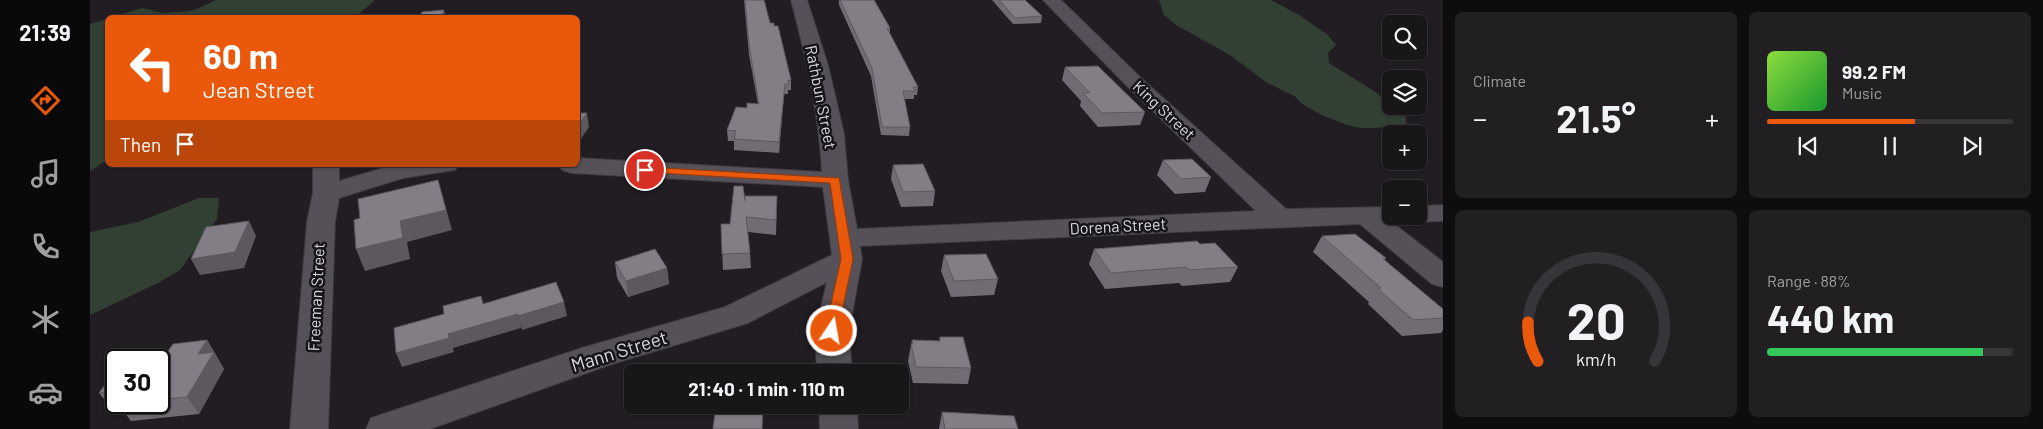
<!DOCTYPE html>
<html lang="en">
<head>
<meta charset="utf-8">
<style>
  body { margin:0; font-family:Barlow,sans-serif; background:#221f23; color:#f1f3f6; height:100vh; display:flex; flex-direction:column; font-size:19px; white-space:nowrap }
  * { box-sizing:border-box; margin:0 }
  p { font-size:16px; color:#9f9fa2 }
  .icon { flex:none; width:28px; height:28px; fill:none; stroke:currentColor; stroke-width:2; stroke-linecap:round; stroke-linejoin:round }
  .map { position:relative; flex:1; overflow:hidden }
  .panel { display:flex; flex-direction:column; gap:12px; padding:12px; background:#0e0c0e; width:600px }
  .panel>* { flex:none }
  .top-card { position:absolute; left:15px; top:15px; width:475px; height:152px; border-radius:8px; box-shadow:0 1px 4px #0004,0 0 0 1px #373539; background:#ea580c; color:#fff; overflow:hidden }
  .fabs { position:absolute; left:1292px; top:15px; display:grid; gap:10px }
  .fabs a { display:grid; place-items:center; width:45px; height:45px; border-radius:8px; background:#19161a; box-shadow:0 1px 4px #0004,0 0 0 1px #373539; font-size:25px }
  .speed { position:absolute; left:15px; top:349px; display:flex; gap:10px; font-size:25px; font-weight:700; text-align:center }
  .speed>* { display:grid; place-content:center; width:65px; height:65px; border-radius:50%; background:#19161a; box-shadow:0 1px 4px #0004,0 0 0 1px #373539; line-height:1 }
  .speed .limit { border:2px solid #111; border-radius:8px; background:#fff; color:#111 }
  .pin { position:absolute; display:grid; place-items:center; width:42px; height:42px; color:#fff; margin:-21px; border:2px solid #fff; border-radius:50%; box-shadow:0 1px 5px #0007 }
  .me { position:absolute; width:55px; margin:-28px; rotate:12deg; stroke-linejoin:round; filter:drop-shadow(0 0 4px #0008) }
  .turn { display:flex; align-items:center; gap:18px; height:105px; padding:0 15px; font-size:22px }
  .turn .icon { width:65px; height:65px; stroke-width:2.5 }
  .turn b { display:block; font-size:35px; line-height:42px }
  .then { display:flex; align-items:center; height:48px; padding:0 15px; background:#0003; gap:10px; font-size:19px }
  .big { font-size:38px; font-weight:700; line-height:1.1 }
  .panel .card { flex:1; display:flex; flex-direction:column; justify-content:center; gap:8px; min-width:0; padding:0 18px; border-radius:8px; background:#221f23 }
  .panel .dial { align-items:center; gap:0 }
  .dial svg { height:130px; overflow:visible; fill:none; stroke:#373539; stroke-width:7; stroke-linecap:round; text-anchor:middle }
  .dial text { fill:#f1f3f6; stroke:none }
  .song { display:flex; align-items:center; gap:15px }
  .cover { width:60px; height:60px; border-radius:8px; background:linear-gradient(135deg,hsl(90 70% 55%),hsl(130 70% 35%)) }
  .played { height:5px; border-radius:2px; background:linear-gradient(90deg,#ea580c 60%,#373539 60%) }
  .keys { display:flex; justify-content:space-around; direction:ltr }
  .heat { display:flex; justify-content:space-between; align-items:center; font-size:28px; direction:ltr }
  .charge { height:8px; border-radius:4px; background:linear-gradient(90deg,#34c759 88%,#373539 0) }
  .panel .tiles { flex:1; display:grid; gap:12px; grid-template-columns:repeat(2,1fr) }
  .trip { position:absolute; left:534px; top:364px; width:285px; height:50px; border-radius:8px; background:#19161a; box-shadow:0 1px 4px #0004,0 0 0 1px #373539; font-weight:700; line-height:50px; text-align:center }
  main { display:flex; flex:1; min-height:0 }
  .dock { display:flex; flex-direction:column; width:90px; justify-content:space-around; align-items:center; background:#0a090a; color:#9f9fa2 }
  .dock .icon { width:35px; height:35px }
  .dock .selected { color:#ea580c }
  .dock b { font-size:22px; color:#f1f3f6 }
  .map>svg:first-child { display:block }
  .green { fill:#324034 }
  .lines { fill:none; stroke-linecap:round; stroke-linejoin:round }
  .minor-casing { stroke:#3d3a3f; stroke-width:2 }
  .minor { fill:#565158; fill-rule:evenodd }
  .wall { fill:#716c73 }
  .shaded-wall { fill:#5c585e }
  .building { fill:#837e86; stroke:#5c585e }
  .route { fill:#ea580c; stroke:#983908 }
  .labels { text-anchor:middle; stroke-width:5; stroke-linejoin:round; paint-order:stroke }
  .street-label { font-size:16px; fill:#dddadf; stroke:#17141a }
  .near-street-label { font-size:19px; fill:#dddadf; stroke:#17141a }
</style>
</head>
<body>
<main>
<nav class="dock">
<b>21:39</b>
<svg class="icon selected" aria-label="directions" viewBox="0 0 24 24"><path d="M12 3l9 9-9 9-9-9zM9 14v-3h6M13 9l2 2-2 2"/></svg>
<svg class="icon" aria-label="music" viewBox="0 0 24 24"><path d="M9 18V5l10-2v13"/><circle cx="6" cy="18" r="3"/><circle cx="16" cy="16" r="3"/></svg>
<svg class="icon" aria-label="phone" viewBox="0 0 24 24"><path d="M5 4h4l2 5-3 2q2 4 5 5l2-3 5 2v4C11 20 4 13 5 4z"/></svg>
<svg class="icon" aria-label="climate" viewBox="0 0 24 24"><path d="M12 3v18M4 7l16 10M4 17L20 7"/></svg>
<svg class="icon" aria-label="car" viewBox="0 0 24 24"><path d="M5 17H2v-5l4-1 3-4h7l3 4 3 1v5h-3M9 17h6M6 11h13"/><circle cx="7" cy="17" r="2"/><circle cx="17" cy="17" r="2"/></svg>
</nav>
<div class="map">
<svg width="1353" height="429" viewBox="0 0 1353 429">
  <rect width="100%" height="100%" fill="#211d23"/>
  <path class="green" d="M 126,0 L 285,0 L 265,17 L 22,17 L 52,8 L 73,13 L 99,11 L 107,9 Z
    M 1069,0 L 1181,0 L 1209,15 L 1238,35 L 1246,45 L 1238,53 L 1239,63 L 1284,91 L 1316,117 L 1316,125 C 1302,126 1286,129 1272,128 C 1259,128 1211,108 1206,97 L 1176,82 L 1140,55 L 1086,25 L 1074,15 Z
    M 17,19 L 17,160 L 0,171 L 0,24 Z
    M 109,198 L 129,198 L 127,219 L 90,270 L 68,283 L 0,315 L 0,232 L 48,222 Z"/>
  <g class="lines">
    <defs>
      <path id="minor" d="M 701,0 L 717,0 L 738,65 L 754,134 L 758,180 L 767,229 L 1166,211 L 1036,85 L 953,0 L 971,0 L 1050,77 L 1196,209 L 1301,207 L 1301,216 L 1314,216 L 1311,221 L 1303,223 L 1353,262 L 1353,287 L 1342,284 L 1270,224 L 770,246 L 772,259 L 759,331 L 762,372 L 727,372 L 725,331 L 737,282 L 658,323 L 519,365 L 340,429 L 276,429 L 281,418 L 495,347 L 635,307 L 742,255 L 733,187 L 481,173 L 472,170 L 468,165 L 488,165 L 488,158 L 732,172 C 729,113 716,57 701,0 Z
        M 223,165 L 249,165 L 249,181 L 304,165 L 369,165 L 365,170 L 313,178 L 249,198 L 245,222 L 238,429 L 200,429 L 217,222 L 223,193 Z
        M 1353,205 L 1353,221 L 1329,222 L 1319,220 L 1317,216 L 1329,216 L 1329,206 Z
        M 729,405 L 767,405 L 768,429 L 730,429 Z"/>
    </defs>
    <use href="#minor" class="minor-casing"/>
    <use href="#minor" class="minor"/>
  </g>
  <path class="wall" d="M 654,0 L 674,0 L 680,23 L 701,80 L 701,90 L 698,90 L 698,94 L 694,94 L 689,153 L 644,150 L 644,141 L 638,141 L 637,130 L 668,104 L 659,55 Z
    M 749,0 L 784,0 L 800,28 L 800,34 L 828,87 L 827,95 L 824,95 L 824,99 L 814,99 L 820,127 L 819,136 L 791,135 L 781,76 L 749,5 Z
    M 902,0 L 935,0 L 952,16 L 951,23 L 923,24 Z
    M 975,67 L 1055,112 L 1050,125 L 1008,127 L 990,106 L 991,101 L 972,80 Z
    M 1073,160 L 1121,177 L 1115,192 L 1085,194 L 1067,175 Z
    M 803,165 L 845,191 L 843,206 L 811,207 L 801,179 Z
    M 687,196 L 686,235 L 658,232 L 660,253 L 661,268 L 633,270 L 631,224 L 640,224 L 655,201 Z
    M 1232,236 L 1296,258 L 1295,260 L 1353,309 L 1353,330 L 1351,333 L 1312,336 L 1278,304 L 1279,302 L 1223,252 Z
    M 1110,244 L 1148,267 L 1140,282 L 1092,286 L 1089,283 L 1015,289 L 999,264 L 1004,249 Z
    M 854,255 L 908,279 L 904,295 L 861,297 L 851,271 Z
    M 525,262 L 577,268 L 579,284 L 538,297 L 527,278 Z
    M 850,337 L 881,368 L 878,384 L 823,383 L 818,361 L 822,340 L 849,341 Z
    M 117,340 L 134,369 L 109,414 L 41,421 L 31,408 L 22,409 L 9,393 L 26,370 L 26,402 L 69,402 L 69,360 L 74,357 Z
    M 852,412 L 928,429 L 849,429 Z"/>
  <path class="shaded-wall" d="M 354,10 L 356,18 L 351,18 Z
    M 695,84 L 694,94 L 689,153 L 689,142 Z
    M 497,113 L 499,127 L 488,143 L 488,126 Z
    M 348,180 L 362,230 L 317,242 L 320,259 L 275,271 L 266,249 L 310,221 Z
    M 159,221 L 166,236 L 154,268 L 110,275 L 101,259 Z
    M 577,268 L 579,284 L 538,297 L 536,281 Z
    M 474,302 L 477,316 L 432,330 L 428,316 Z
    M 428,314 L 431,328 L 363,348 L 364,352 L 312,367 L 306,353 L 358,334 Z
    M 117,340 L 134,369 L 109,414 L 97,397 L 108,354 Z"/>
  <path class="building" d="M 655,0 L 674,0 L 680,23 L 684,23 L 684,26 L 688,26 L 701,80 L 698,80 L 699,84 L 695,84 L 689,142 L 644,139 L 646,131 L 637,130 L 646,107 L 657,108 L 657,103 L 669,104 L 659,45 Z
    M 750,0 L 784,0 L 800,28 L 797,28 L 828,87 L 823,87 L 825,91 L 813,91 L 820,127 L 792,127 L 782,68 Z
    M 909,0 L 935,0 L 952,16 L 925,18 Z
    M 354,10 L 351,18 L 329,18 L 332,12 Z
    M 1008,66 L 1055,112 L 1012,113 L 993,93 L 1000,93 L 975,67 Z
    M 488,113 L 497,113 L 488,126 Z
    M 1102,159 L 1121,177 L 1091,179 L 1073,160 Z
    M 833,164 L 845,191 L 813,192 L 803,165 Z
    M 348,180 L 356,210 L 310,221 L 313,238 L 266,249 L 264,220 L 270,218 L 268,199 Z
    M 644,186 L 653,186 L 655,201 L 655,196 L 687,196 L 686,220 L 656,217 L 660,253 L 632,254 L 631,224 L 640,224 Z
    M 159,221 L 145,252 L 101,259 L 116,227 Z
    M 1265,234 L 1296,258 L 1293,259 L 1353,309 L 1353,318 L 1323,320 L 1288,289 L 1291,288 L 1232,236 Z
    M 1107,241 L 1110,244 L 1125,243 L 1148,267 L 1099,270 L 1096,267 L 1021,273 L 1004,249 Z
    M 565,249 L 577,268 L 536,281 L 525,262 Z
    M 896,254 L 908,279 L 864,281 L 854,255 Z
    M 466,282 L 474,302 L 428,316 L 428,314 L 358,334 L 359,338 L 306,353 L 304,328 L 354,314 L 353,306 L 391,296 L 393,304 Z
    M 850,337 L 873,337 L 881,368 L 826,367 L 821,344 L 823,344 L 822,340 L 850,341 Z
    M 117,340 L 108,354 L 124,352 L 97,397 L 69,400 L 69,360 L 40,360 L 74,357 L 83,344 Z
    M 26,370 L 26,391 L 9,393 Z
    M 30,402 L 46,402 L 28,404 Z
    M 626,405 L 673,405 L 672,429 L 623,429 Z
    M 852,412 L 924,416 L 928,429 L 855,429 Z"/>
  <path class="route" d="M 555,167 L 749,178 L 763,259 L 747,335 L 737,335 L 735,331 L 751,259 L 740,183 L 551,172 L 550,170 Z"/>
  <g class="labels">
    <g class="street-label">
      <text transform="translate(731 97) rotate(79)" y="6">Rathbun Street</text>
      <text transform="translate(1074 110) rotate(43)" y="6">King Street</text>
      <text transform="translate(1028 226) rotate(-3)" y="6">Dorena Street</text>
      <text transform="translate(226 297) rotate(-87)" y="6">Freeman Street</text>
    </g>
    <g class="near-street-label">
      <text transform="translate(529 351) rotate(-17)" y="7">Mann Street</text>
    </g>
  </g>
</svg>
<div class="fabs">
<a><svg class="icon" aria-label="search" viewBox="0 0 24 24"><circle cx="10" cy="10" r="6"/><path d="M15 15l6 6"/></svg></a>
<a><svg class="icon" aria-label="layers" viewBox="0 0 24 24"><path d="M12 4l9 5-9 5-9-5zM3 14l9 5 9-5"/></svg></a>
<a>+</a>
<a>−</a>
</div>
<div class="speed"><div class="limit">30</div></div>
<div class="pin" style="left:555px;top:170px;background:#d93025"><svg class="icon" aria-label="arrive" viewBox="0 0 24 24"><path d="M6 21V4h12l-3 4 3 4H6"/></svg></div>
<svg class="me" style="left:742px;top:331px" viewBox="-20 -20 40 40"><circle r="17" fill="#ea580c" stroke="#fff" stroke-width="3"/><path d="M0-11L8 9 0 5-8 9z" fill="#fff"/></svg>
<div class="trip">21:40 · 1 min · 110 m</div>
<div class="top-card">
<div class="turn"><svg class="icon" aria-label="left" viewBox="0 0 24 24"><path d="M17 20v-9H6M10 6l-5 5 5 5"/></svg><div><b>60 m</b>Jean Street</div></div>
<div class="then">Then<svg class="icon" aria-label="arrive" viewBox="0 0 24 24"><path d="M6 21V4h12l-3 4 3 4H6"/></svg></div>
</div>
</div>
<section class="panel">
<div class="tiles">
<div class="card"><p>Climate</p>
<div class="heat"><a>−</a><b class="big">21.5°</b><a>+</a></div>
</div>
<div class="card">
<div class="song"><i class="cover"></i><div><b>99.2 FM</b><p>Music</p></div></div>
<div class="played"></div>
<div class="keys"><svg class="icon" aria-label="previous" viewBox="0 0 24 24"><path d="M18 5L8 12l10 7zM5 5v14"/></svg><svg class="icon" aria-label="pause" viewBox="0 0 24 24"><path d="M8 5v14M16 5v14"/></svg><svg class="icon" aria-label="next" viewBox="0 0 24 24"><path d="M6 5l10 7-10 7zM19 5v14"/></svg></div>
</div>
<div class="card dial"><svg viewBox="0 0 100 80">
<path d="M14 69A42 42 0 1 1 86 69"/>
<path d="M14 69A42 42 0 0 1 8 45" stroke="#ea580c"/>
<text x="50" y="56" font-size="32" font-weight="700">20</text>
<text x="50" y="72" font-size="11">km/h</text>
</svg></div>
<div class="card"><p>Range · 88%</p><b class="big">440 km</b><div class="charge"></div></div>
</div>
</section>
</main>
</body>
</html>
